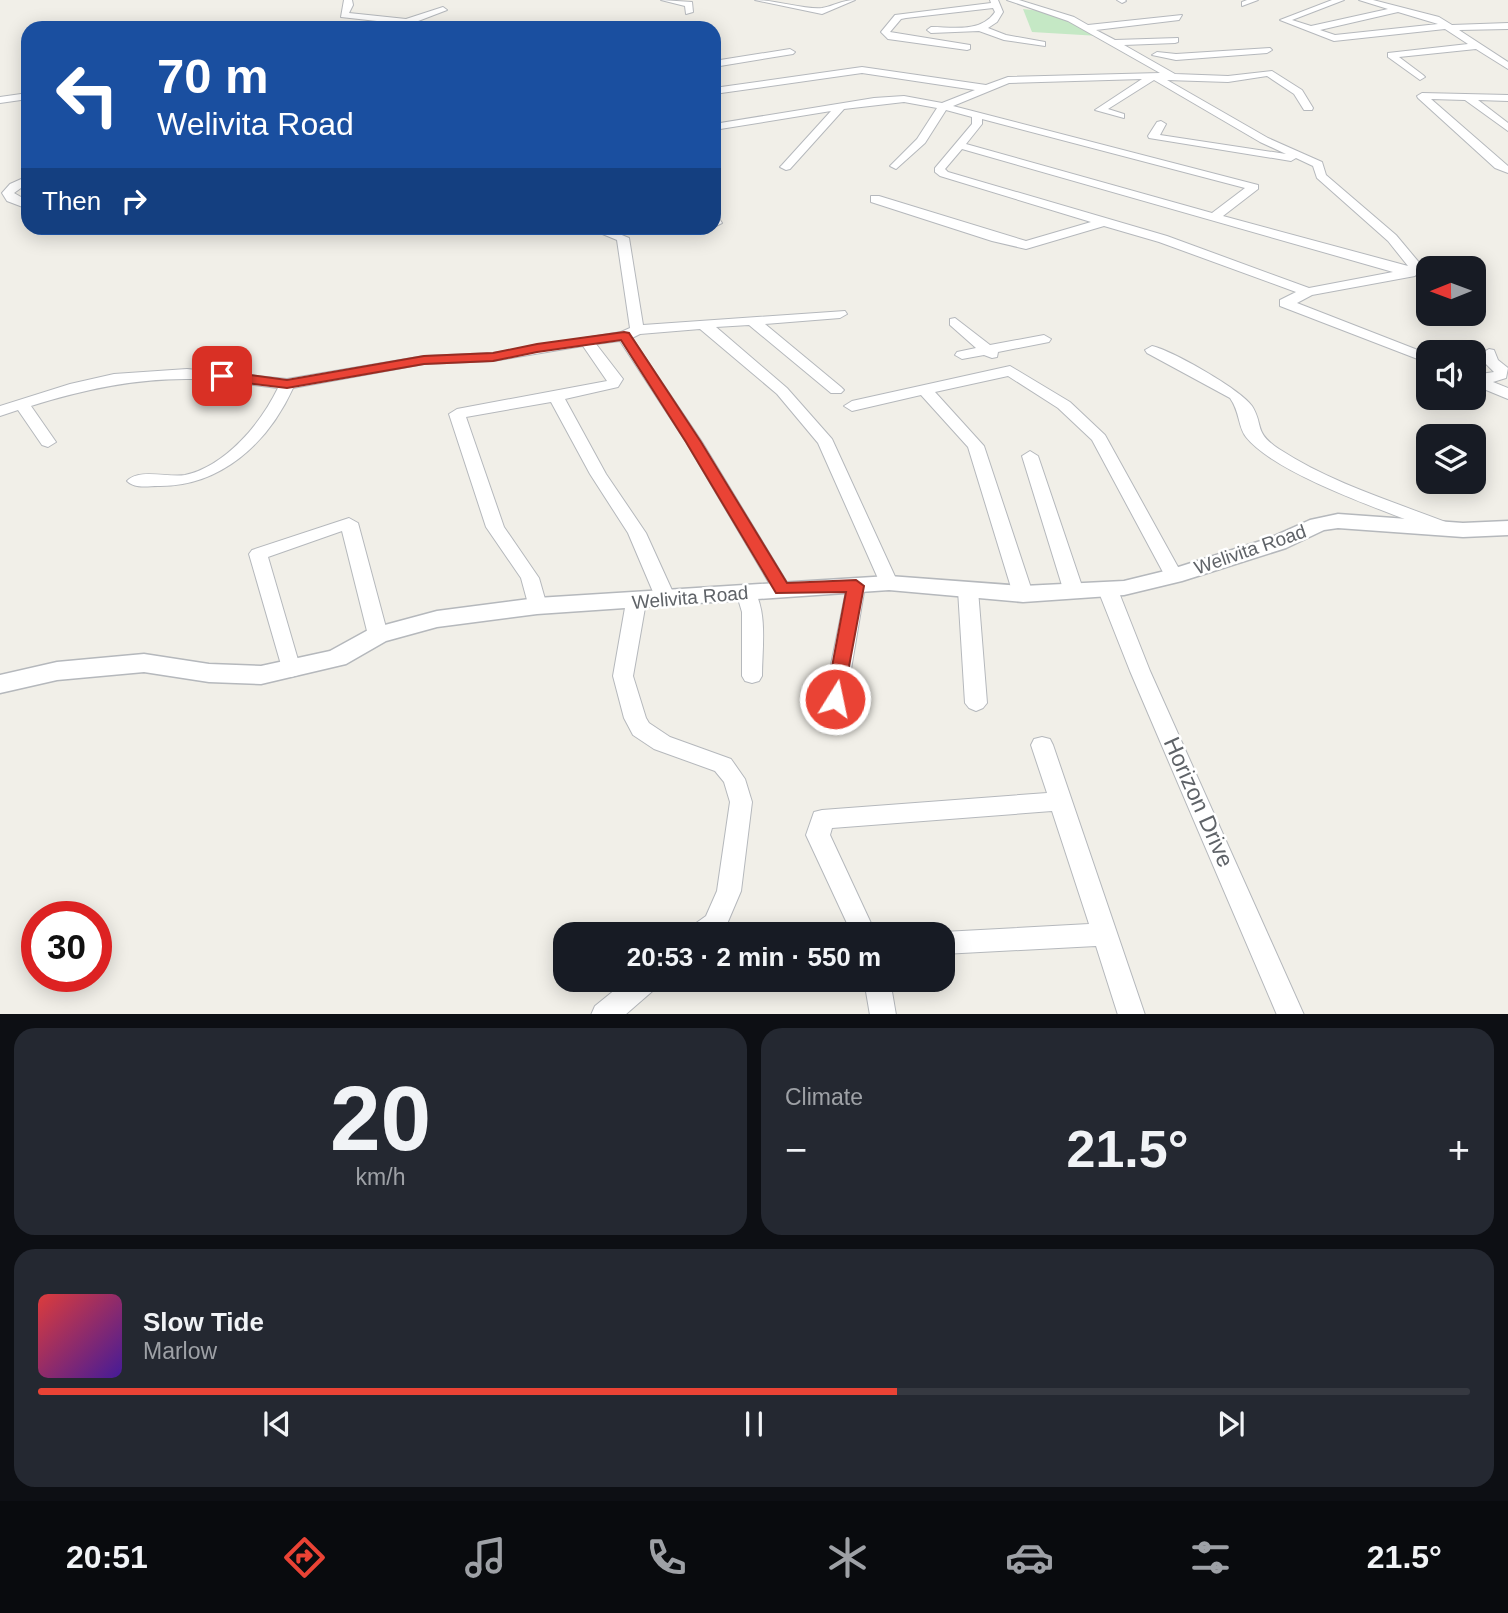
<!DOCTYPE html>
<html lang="en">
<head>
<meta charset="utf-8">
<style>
  body { margin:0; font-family:Helvetica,sans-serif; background:#242831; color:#f1f3f6; height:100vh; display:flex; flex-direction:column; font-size:26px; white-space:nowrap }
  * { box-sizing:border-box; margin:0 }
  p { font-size:23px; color:#9ea1a6 }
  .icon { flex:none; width:38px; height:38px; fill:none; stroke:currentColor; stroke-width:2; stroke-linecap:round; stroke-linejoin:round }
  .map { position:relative; height:1014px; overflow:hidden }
  .details { display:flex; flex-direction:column; gap:14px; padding:14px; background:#0d0f14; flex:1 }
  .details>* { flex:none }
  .banner { position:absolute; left:21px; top:21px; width:700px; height:214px; border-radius:21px; box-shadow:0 4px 18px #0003; background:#1a4fa0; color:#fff; overflow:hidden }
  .needle { width:46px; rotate:269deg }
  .buttons { position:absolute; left:1416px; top:256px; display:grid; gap:14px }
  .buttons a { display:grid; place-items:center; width:70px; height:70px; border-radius:14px; background:#171b24; box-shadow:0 4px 18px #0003; font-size:35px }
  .speed { position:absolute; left:21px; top:901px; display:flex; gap:14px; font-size:35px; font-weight:700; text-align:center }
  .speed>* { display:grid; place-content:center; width:91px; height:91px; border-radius:50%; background:#171b24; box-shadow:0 4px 18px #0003; line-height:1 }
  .speed .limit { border:10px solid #d22; background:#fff; color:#111 }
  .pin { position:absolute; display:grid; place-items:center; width:60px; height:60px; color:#fff; margin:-30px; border-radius:14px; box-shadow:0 4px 10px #0006 }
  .me { position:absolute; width:77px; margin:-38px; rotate:10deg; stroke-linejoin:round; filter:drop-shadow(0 0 5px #0008) }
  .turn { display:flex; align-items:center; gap:24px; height:147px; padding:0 21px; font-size:32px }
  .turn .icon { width:91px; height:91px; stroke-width:2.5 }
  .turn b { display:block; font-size:49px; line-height:60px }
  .then { display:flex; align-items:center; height:66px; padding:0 21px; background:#0003; gap:14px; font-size:26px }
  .big { font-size:52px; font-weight:800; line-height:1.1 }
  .details .card { flex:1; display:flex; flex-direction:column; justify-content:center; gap:10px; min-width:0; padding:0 24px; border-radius:21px; background:#242831 }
  .details .dial { align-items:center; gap:0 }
  .dial b { font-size:91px; line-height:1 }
  .song { display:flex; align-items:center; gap:21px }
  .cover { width:84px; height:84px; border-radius:10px; background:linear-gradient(135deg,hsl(0 70% 55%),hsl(260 70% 35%)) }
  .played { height:7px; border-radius:4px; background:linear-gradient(90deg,#ea4335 60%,#363941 60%) }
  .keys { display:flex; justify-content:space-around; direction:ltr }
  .heat { display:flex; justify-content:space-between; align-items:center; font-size:38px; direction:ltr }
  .details .tiles { flex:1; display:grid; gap:14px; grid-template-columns:1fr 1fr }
  .card:last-child { grid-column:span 2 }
  .trip { position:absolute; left:553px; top:922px; width:402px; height:70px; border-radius:21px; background:#171b24; box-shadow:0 4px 18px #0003; font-weight:800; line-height:70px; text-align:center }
  .tab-bar { display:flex; height:112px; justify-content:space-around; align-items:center; background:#090b0e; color:#9ea1a6 }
  .tab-bar .icon { width:49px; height:49px }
  .tab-bar .selected { color:#ea4335 }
  .tab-bar b { font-size:32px; color:#f1f3f6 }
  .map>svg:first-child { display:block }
  .green { fill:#c5e8c5 }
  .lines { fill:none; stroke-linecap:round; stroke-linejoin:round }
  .minor-casing { stroke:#b5b8bc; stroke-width:2 }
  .tertiary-casing { stroke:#b5b8bc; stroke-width:3 }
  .minor { fill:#fff; fill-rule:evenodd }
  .tertiary { fill:#fff; fill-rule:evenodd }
  .route { fill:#ea4335; stroke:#982c22; stroke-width:2 }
  .labels { text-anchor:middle; stroke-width:5; stroke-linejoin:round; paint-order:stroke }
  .street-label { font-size:19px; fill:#5f6368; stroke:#fff }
  .near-street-label { font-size:23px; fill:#5f6368; stroke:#fff }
</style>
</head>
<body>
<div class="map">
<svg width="1508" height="1015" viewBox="0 0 1508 1015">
  <rect width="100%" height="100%" fill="#f1efe8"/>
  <path class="green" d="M 1023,9 L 1049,12 L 1099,36 L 1032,32 Z"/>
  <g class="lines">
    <defs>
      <path id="minor" d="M 344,0 L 352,0 L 353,5 L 349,13 L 406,19 L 443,7 L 447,10 L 413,23 L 417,28 L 408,28 L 404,24 L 341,17 Z
        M 661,0 L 692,2 L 693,12 L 686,14 L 685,6 Z
        M 755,0 C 774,0 807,10 822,8 C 834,6 842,0 855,0 L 822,14 Z
        M 990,0 L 998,0 L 1003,12 L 997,22 L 988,28 L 1006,35 L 1045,42 L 1045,46 L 1004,40 L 979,31 L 931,33 L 927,30 L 931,27 C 953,27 981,33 995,12 L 993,8 L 906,18 L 901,19 L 890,32 L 970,45 L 970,49 L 967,50 L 888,39 L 881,32 L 895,15 L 991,3 Z
        M 1007,0 L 1019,0 L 1074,17 L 1088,25 L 1182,15 L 1179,20 L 1096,30 L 1115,40 L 1178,38 L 1178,42 L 1175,43 L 1124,45 L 1175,74 L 1228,76 L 1272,71 L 1302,90 L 1313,108 L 1312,110 L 1304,110 L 1294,94 L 1267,76 L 1228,82 L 1167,80 L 1268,138 L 1322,162 L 1326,175 L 1396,235 L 1422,266 L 1415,276 L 1312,295 L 1297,303 L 1428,354 L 1428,363 L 1280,306 L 1280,300 L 1296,292 L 1159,242 L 1104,226 L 1026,249 L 992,241 L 871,202 L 871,196 L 879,196 L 1026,241 L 1091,222 L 940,176 L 935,172 L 935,168 L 972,124 L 972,117 L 946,110 L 925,143 L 896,169 L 890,166 L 917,139 L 937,108 L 904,102 L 844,109 L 790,169 L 786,170 L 780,167 L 782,165 L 831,111 L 714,130 L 714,124 L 874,98 L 904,96 L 942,103 L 975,90 L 862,73 L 714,94 L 714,88 L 862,67 L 986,85 L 1008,77 L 1160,73 L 1068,21 ZM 1142,79 L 1095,110 L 1124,118 L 1124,114 L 1108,109 L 1154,80 L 1260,142 L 1286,154 L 1160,135 L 1166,124 L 1161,121 L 1157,122 L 1148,136 L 1149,138 L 1291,161 L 1296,158 L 1313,166 L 1317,178 L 1388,241 L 1408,266 L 1223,216 L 1258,189 L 1258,185 L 953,106 L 1009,83 ZM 982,119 L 1245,188 L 1212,213 L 966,144 L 982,124 ZM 962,149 L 1393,272 L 1309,288 L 1167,236 L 948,172 L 945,169 Z
        M 1117,0 L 1125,0 L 1126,1 L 1122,3 Z
        M 1247,0 L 1258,0 L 1242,6 L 1242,2 Z
        M 1332,0 L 1344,0 L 1292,20 L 1311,26 L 1388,9 L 1359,0 L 1373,0 L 1439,17 L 1452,25 L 1508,23 L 1508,29 L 1459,30 L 1508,62 L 1508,69 L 1476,49 L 1399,57 L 1423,75 L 1425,77 L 1420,80 L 1388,57 L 1388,53 L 1468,44 L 1445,29 L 1334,41 L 1280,20 ZM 1398,12 L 1438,24 L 1335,35 L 1320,30 Z
        M 1270,48 L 1272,50 L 1267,53 L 1176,60 L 1152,55 L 1157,52 L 1176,54 Z
        M 790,49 L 795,52 L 793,54 L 714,67 L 714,61 Z
        M 28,93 L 28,99 L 0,103 L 0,97 Z
        M 1422,93 L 1508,95 L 1508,101 L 1478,100 L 1508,123 L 1508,131 L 1465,100 L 1431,99 L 1508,166 L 1508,173 L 1495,168 L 1418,98 L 1417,96 Z
        M 28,176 L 28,183 L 14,193 L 28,201 L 28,209 L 7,201 L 2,193 L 10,184 Z
        M 714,219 L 720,220 L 722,223 L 714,227 Z
        M 588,228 L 605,228 L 629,238 L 643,325 L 845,311 L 847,314 L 840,318 L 765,324 L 841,387 L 844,390 L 841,393 L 831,393 L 749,325 L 716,327 L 787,388 L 832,439 L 898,583 L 896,587 L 882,587 L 880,583 L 818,443 L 777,394 L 700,329 L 640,334 L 632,338 L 702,442 L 791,589 L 789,593 L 775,593 L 686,442 L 620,341 L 596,344 L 623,379 L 618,387 L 565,399 L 606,474 L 646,533 L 676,599 L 673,603 L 659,603 L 656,599 L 628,533 L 590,474 L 551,402 L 466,417 L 504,527 L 539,578 L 547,606 L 544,611 L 530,611 L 521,578 L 486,527 L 449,414 L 457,409 L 607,381 L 583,346 L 493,361 L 424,364 L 293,388 C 268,443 221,487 158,486 C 148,486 135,489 127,481 C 139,468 169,478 185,475 C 226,466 261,423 278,388 C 247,385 216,378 186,379 C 132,379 82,390 31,406 L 56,442 L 48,447 L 42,445 L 18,410 L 0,416 L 0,406 L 70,384 L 114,374 L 187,369 L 287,379 L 424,356 L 493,353 L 621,332 L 630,328 L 617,240 Z
        M 955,318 L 990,345 L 1044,335 L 1051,339 L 1049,342 L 998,352 L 997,357 L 992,358 L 984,355 L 962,359 L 955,355 L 957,352 L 976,348 L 950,325 L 950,319 Z
        M 1152,346 C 1173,351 1240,389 1252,406 C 1264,425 1253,432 1279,449 C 1331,483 1394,502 1451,524 L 1454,528 L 1451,532 L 1439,532 C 1391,513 1276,475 1246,437 C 1238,427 1240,412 1230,398 L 1147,353 L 1145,350 Z
        M 1489,349 L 1494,350 L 1498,360 L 1508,368 L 1506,378 L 1493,382 L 1508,388 L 1508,399 L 1474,385 L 1474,375 L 1494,372 L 1484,362 L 1482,353 Z
        M 1010,366 L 1070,402 L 1105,435 L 1183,576 L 1181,580 L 1167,580 L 1165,576 L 1092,440 L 1058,408 L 1008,376 L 935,392 L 984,446 L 1033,594 L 1030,598 L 1016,598 L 1013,594 L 968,447 L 921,395 L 852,411 L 844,406 L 852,401 Z
        M 1030,451 L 1038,456 L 1084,592 L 1081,596 L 1067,596 L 1064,592 L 1022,456 Z
        M 349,518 L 358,523 L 388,635 L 385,640 L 371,640 L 368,635 L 342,531 L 268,557 L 301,670 L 298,675 L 291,677 L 284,675 L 249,554 L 252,550 Z
        M 856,580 L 863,582 L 865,586 L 846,699 L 842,704 L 835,707 L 828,704 L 824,699 L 847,586 L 849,582 Z
        M 968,584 L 975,586 L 978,590 L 987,703 L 983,708 L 976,711 L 969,708 L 965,703 L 958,590 L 961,586 Z
        M 1108,584 L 1115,586 L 1118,590 L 1150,671 L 1304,1015 L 1277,1015 L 1130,671 L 1098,590 L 1101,586 Z
        M 746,586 L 753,588 C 768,612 762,648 762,676 L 759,681 L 752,683 L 745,681 L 742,676 L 742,612 L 736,592 L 739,588 Z
        M 636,596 L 643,598 L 646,602 L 633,676 L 646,718 L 649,723 L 670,737 L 731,759 L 745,779 L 752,802 L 741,891 L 724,931 L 719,934 L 688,934 L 692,926 L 706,916 L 717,891 L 730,802 L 724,782 L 715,771 L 654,749 L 633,735 L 624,718 L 613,676 L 626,602 L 629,598 Z
        M 1042,737 L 1050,739 L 1053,745 L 1145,1015 L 1118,1015 L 1096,946 L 943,954 L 943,934 L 936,934 L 943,932 L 1089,924 L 1052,811 L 832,828 L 830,835 L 876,934 L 852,934 L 806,835 L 814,812 L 822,810 L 1047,793 L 1031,745 L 1034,739 Z
        M 627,980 L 660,980 L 656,988 L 625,1015 L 591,1015 L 595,1006 Z
        M 864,980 L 890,980 L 896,1015 L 870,1015 Z"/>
      <path id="tertiary" d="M 1338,514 L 1463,523 L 1508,521 L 1508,535 L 1463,537 L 1338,528 L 1324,530 L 1286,548 L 1182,581 L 1124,595 L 1023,602 L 889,590 L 537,614 L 437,627 L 386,641 L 346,664 L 261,684 L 209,682 L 144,672 L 57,680 L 0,693 L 0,675 L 57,662 L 144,654 L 209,664 L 261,666 L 330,651 L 370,629 L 437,611 L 537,598 L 889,576 L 1023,586 L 1124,581 L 1169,570 L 1270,538 L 1310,520 Z"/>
    </defs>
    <use href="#minor" class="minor-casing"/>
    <use href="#tertiary" class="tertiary-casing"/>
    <use href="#minor" class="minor"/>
    <use href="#tertiary" class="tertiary"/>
  </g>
  <path class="route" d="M 624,332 L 629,333 L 701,442 L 787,583 L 856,580 L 864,586 L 842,704 L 829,704 L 826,699 L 846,592 L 776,593 L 686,442 L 621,340 L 537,352 L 493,361 L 424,364 L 287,388 L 222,380 L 215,376 L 222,371 L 287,380 L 424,356 L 493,353 L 537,344 Z"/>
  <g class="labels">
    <g class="street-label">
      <text transform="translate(1250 549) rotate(-19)" y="7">Welivita Road</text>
      <text transform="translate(690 597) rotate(-5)" y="7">Welivita Road</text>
    </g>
    <g class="near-street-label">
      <text transform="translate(1199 802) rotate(66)" y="8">Horizon Drive</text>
    </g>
  </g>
</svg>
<div class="buttons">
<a><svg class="needle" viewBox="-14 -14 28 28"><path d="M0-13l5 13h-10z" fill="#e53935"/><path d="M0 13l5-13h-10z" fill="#9ea1a6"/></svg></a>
<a><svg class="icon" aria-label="sound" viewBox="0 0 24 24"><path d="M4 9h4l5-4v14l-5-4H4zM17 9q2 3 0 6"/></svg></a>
<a><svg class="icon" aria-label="layers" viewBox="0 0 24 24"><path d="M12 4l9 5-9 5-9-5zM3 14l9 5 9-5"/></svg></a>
</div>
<div class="speed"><div class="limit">30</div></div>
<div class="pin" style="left:222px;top:376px;background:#d93025"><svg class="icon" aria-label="arrive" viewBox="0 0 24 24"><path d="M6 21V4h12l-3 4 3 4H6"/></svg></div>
<svg class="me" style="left:835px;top:699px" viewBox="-20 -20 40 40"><circle r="17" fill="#ea4335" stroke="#fff" stroke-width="3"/><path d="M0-11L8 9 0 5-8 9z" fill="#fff"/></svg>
<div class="trip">20:53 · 2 min · 550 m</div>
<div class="banner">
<div class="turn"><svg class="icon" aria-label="left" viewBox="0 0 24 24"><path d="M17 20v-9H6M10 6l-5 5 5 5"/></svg><div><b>70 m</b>Welivita Road</div></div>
<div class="then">Then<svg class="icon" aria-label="right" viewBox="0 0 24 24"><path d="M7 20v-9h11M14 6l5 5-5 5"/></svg></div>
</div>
</div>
<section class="details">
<div class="tiles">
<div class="card dial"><b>20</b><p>km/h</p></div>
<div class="card"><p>Climate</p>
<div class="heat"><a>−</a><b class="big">21.5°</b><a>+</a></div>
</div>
<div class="card">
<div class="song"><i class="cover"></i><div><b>Slow Tide</b><p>Marlow</p></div></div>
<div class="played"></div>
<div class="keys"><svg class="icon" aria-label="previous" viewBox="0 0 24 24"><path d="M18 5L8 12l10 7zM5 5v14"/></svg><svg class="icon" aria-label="pause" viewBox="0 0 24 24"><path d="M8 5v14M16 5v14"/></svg><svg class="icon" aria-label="next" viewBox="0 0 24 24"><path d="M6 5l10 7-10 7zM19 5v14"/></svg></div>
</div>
</div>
</section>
<nav class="tab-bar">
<b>20:51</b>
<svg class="icon selected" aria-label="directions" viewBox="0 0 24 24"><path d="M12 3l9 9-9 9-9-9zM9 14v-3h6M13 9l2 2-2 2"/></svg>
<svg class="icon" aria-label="music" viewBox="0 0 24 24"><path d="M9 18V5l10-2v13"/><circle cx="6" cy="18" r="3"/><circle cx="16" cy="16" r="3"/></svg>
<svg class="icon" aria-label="phone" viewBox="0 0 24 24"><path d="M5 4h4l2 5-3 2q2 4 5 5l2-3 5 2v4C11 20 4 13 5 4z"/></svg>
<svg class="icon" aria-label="climate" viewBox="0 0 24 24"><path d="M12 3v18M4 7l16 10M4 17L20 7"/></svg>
<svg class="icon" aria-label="car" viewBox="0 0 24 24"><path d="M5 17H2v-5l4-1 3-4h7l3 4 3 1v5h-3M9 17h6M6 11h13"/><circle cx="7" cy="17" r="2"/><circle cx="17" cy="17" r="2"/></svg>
<svg class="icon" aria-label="filters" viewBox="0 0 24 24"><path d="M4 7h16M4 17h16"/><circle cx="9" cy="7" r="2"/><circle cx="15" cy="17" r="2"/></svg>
<b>21.5°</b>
</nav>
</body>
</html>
